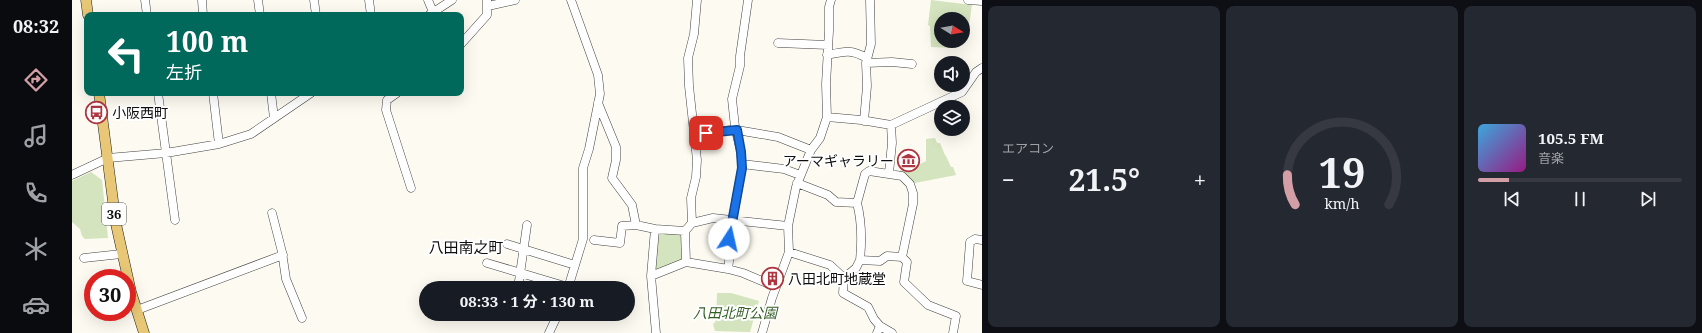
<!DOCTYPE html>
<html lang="ja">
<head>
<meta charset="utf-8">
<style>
  body { margin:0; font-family:"Noto Serif","Noto Sans JP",serif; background:#242831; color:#f1f3f6; height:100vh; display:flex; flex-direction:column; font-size:15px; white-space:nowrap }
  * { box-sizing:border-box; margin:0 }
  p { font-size:13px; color:#9ea1a6 }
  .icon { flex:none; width:22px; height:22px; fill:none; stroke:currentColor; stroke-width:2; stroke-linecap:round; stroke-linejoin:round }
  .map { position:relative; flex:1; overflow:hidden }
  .details { display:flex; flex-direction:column; gap:6px; padding:6px; background:#0d0f14; width:720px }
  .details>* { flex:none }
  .top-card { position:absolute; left:12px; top:12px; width:380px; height:84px; border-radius:8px; box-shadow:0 4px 16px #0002; background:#00695c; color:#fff; overflow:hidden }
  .needle { width:26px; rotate:101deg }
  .buttons { position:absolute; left:862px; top:12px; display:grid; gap:8px }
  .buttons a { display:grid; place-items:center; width:36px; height:36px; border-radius:50%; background:#171b24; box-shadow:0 4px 16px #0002; font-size:20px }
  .speed { position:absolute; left:12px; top:269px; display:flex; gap:8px; font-size:20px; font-weight:700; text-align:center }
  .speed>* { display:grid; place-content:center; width:52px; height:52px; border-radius:50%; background:#171b24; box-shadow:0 4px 16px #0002; line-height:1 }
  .speed .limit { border:6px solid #d22; background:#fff; color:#111 }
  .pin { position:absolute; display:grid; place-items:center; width:34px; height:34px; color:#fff; margin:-17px; border-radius:8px; box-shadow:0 2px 6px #0006 }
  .me { position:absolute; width:44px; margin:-22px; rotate:10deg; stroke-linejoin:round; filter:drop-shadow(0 0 3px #0008) }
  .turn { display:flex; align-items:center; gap:14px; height:84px; padding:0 16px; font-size:18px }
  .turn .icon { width:52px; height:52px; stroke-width:2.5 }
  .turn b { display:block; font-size:28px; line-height:34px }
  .big { font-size:30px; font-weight:700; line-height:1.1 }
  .details .card { flex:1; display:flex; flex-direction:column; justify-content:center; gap:6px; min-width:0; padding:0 14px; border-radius:8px; background:#242831 }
  .details .dial { align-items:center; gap:0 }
  .dial svg { height:104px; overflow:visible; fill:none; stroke:#363941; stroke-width:7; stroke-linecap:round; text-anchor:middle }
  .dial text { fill:#f1f3f6; stroke:none }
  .song { display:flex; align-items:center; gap:12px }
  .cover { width:48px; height:48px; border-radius:6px; background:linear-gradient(135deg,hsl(200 70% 55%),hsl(310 70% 35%)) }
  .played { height:4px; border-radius:2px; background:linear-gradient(90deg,#d39ea5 15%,#363941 15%) }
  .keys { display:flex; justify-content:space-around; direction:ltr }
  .heat { display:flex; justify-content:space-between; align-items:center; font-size:22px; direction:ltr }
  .details .tiles { flex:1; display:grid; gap:6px; grid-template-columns:repeat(3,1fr) }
  .trip { position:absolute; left:347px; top:281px; width:216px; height:40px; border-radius:20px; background:#171b24; box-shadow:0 4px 16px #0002; font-weight:700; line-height:40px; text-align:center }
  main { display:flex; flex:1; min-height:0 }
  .tab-bar { display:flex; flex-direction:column; width:72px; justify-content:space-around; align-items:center; background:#090b0e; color:#9ea1a6 }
  .tab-bar .icon { width:28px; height:28px }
  .tab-bar .on { color:#d39ea5 }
  .tab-bar b { font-size:18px; color:#f1f3f6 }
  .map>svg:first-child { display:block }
  .green { fill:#d3e4be }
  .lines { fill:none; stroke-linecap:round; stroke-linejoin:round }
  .minor-casing { stroke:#414141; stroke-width:9 }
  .major-casing { stroke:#1f1f1f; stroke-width:11 }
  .minor { stroke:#fff; stroke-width:8 }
  .major { stroke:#e8c776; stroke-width:10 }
  .route-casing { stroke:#114b97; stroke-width:10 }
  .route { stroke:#1a73e8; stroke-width:7 }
  .labels { text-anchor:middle; stroke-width:4; stroke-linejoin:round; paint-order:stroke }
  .shield { fill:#fff; stroke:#565656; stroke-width:1 }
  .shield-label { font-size:13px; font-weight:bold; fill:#0e0e0e }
  .poi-label { font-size:14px; fill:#0e0e0e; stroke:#fff; text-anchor:start }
  .park-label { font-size:14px; font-style:italic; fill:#345e26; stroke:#fff }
  .neighbourhood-label { font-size:15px; fill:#0e0e0e; stroke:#fff }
</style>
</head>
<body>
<main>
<nav class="tab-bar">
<b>08:32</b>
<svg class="icon on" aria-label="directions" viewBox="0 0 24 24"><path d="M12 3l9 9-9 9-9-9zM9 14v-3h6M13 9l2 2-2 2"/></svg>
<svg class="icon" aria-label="music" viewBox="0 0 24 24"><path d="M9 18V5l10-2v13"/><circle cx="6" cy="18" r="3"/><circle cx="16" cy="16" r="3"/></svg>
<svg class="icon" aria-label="phone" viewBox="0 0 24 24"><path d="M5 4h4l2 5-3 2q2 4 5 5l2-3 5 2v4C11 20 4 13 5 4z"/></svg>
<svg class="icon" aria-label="climate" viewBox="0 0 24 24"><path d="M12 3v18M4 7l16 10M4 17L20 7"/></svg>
<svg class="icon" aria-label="car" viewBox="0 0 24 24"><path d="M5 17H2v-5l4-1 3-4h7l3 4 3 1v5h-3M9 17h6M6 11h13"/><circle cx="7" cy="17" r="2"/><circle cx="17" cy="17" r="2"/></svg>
</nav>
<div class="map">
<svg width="910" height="333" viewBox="0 0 910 333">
  <rect width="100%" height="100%" fill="#fdfaf1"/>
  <path class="green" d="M 859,0 L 900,5 L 897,25 L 891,25 L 891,19 L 869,19 L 869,41 L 880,41 L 881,48 L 859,47 L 858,26 L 856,25 Z
    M 863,138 L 865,143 L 868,143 L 873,155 L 874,156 L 879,167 L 881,167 L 884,175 L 843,183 L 828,170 L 840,168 L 854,161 L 854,139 Z
    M 19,172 L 30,180 L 36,238 L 13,239 L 10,236 L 8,229 L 0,222 L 0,181 Z
    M 589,232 L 609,233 L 611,235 L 611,259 L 586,271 L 582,268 L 586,235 Z
    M 645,293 L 659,293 L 687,301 L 678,332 L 643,331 L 641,324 L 644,321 Z"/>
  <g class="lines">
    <defs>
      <path id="minor" d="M 73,0 L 75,15
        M 130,0 L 131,15
        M 186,0 L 188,15
        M 242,0 L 244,15
        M 297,0 L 299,15
        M 356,0 L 361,12
        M 896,0 L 910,1
        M 416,6 L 443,0
        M 357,15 L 380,0
        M 706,43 L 756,45
        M 389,44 L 415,15 L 415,0
        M 755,55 C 773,51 779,49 795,58
        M 794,63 L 820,62 L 840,64
        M 86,93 L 103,220
        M 141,93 L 147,144
        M 199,93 L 202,118
        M 325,93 L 315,100 L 314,110 L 339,188
        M 526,103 L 544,147 L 544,160 L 540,178 L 560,205 L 564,225
        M 755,117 L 789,120 L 819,125
        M 792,121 L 795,86 L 794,63 L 799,44 L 798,0
        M 622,134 L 659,130 L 665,130 L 706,137 L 739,150
        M 670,164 L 712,169 L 728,175
        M 817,173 L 820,143 L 819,125 L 890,92 L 904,72 L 910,68
        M 0,175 L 36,158 L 94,153 L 147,144 L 179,134 L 239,93
        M 725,183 L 756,195 L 764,202 L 785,203 C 790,222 790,240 788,260
        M 785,203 L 793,174 L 797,171 L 830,176 L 838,184 L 841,193 L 841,204 L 830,257
        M 200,213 L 210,252 L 214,279 L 230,318
        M 620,223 L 619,198 L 624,177 L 625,160 L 617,86 L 616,58 L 622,34 L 625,0
        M 522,240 L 548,243 L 550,226 L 564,225 L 583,229
        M 910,240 L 903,239 L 898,242 L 895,281 L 910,285
        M 435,244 L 503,265
        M 717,252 L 758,265 L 772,278
        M 12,258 L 49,254
        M 614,262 L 656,269 L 671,273 L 704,287
        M 415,263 L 496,287
        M 656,269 L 659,246 L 657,239 L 670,168 L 669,152 L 663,127 L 660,99 L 668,66 L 668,56 L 676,0
        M 579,276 L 583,229 L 613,231
        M 446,288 L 455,225
        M 496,288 L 511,239 L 511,168 L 517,149 L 528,94 L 526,75 L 499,0
        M 65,310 L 211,255
        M 477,333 L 486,314
        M 584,333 L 579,276 L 614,262 L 613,231 L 620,223 L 641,218 L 716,226
        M 690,333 L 700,298 L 717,252 L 716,226 L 724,187 L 739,150 L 748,138 L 755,117 L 754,84 L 757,31 L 757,7 L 759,0
        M 805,333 L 808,326
        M 820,333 L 808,326 L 802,319 L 796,307 L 771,293 L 772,278 L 784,268 L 788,260 L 808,261 L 815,256 L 830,257 L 835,262 L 832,282 L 856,305 L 884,316 L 881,333"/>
      <path id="major" d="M 14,0 L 16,15
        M 27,93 L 44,224 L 59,292 L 72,333"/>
    </defs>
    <use href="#minor" class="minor-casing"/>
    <use href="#major" class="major-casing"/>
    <use href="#minor" class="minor"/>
    <use href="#major" class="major"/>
  </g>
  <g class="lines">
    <defs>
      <path id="route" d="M 634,133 L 665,130 L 669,152 L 670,168 L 657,239"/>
    </defs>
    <use href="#route" class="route-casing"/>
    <use href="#route" class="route"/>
  </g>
  <defs>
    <symbol id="bus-ring" viewBox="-11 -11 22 22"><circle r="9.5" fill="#fff" stroke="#ae3641" stroke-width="1.5"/><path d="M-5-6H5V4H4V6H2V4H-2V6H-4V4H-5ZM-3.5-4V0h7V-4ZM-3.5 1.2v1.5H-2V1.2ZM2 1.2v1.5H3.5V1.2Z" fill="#ae3641"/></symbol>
    <symbol id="museum-ring" viewBox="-11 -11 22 22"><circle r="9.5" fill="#fff" stroke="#ae3641" stroke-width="1.5"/><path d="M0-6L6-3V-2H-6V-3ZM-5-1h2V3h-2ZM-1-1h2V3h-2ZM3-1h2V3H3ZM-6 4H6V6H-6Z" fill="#ae3641"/></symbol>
    <symbol id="building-ring" viewBox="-11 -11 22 22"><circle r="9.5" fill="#fff" stroke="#ae3641" stroke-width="1.5"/><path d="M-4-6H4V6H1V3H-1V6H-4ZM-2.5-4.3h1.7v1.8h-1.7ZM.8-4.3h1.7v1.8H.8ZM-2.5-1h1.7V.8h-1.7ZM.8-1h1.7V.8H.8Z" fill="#ae3641"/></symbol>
  </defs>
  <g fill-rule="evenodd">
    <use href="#bus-ring" x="12" y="100" width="25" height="25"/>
    <use href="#museum-ring" x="824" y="148" width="25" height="25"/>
    <use href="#building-ring" x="688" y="266" width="25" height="25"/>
  </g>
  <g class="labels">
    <rect class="shield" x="30" y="203" width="24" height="22" rx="3"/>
    <g class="shield-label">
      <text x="42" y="219">36</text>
    </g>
    <g class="poi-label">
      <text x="40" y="118">小阪西町</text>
      <text x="822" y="166" text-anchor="end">アーマギャラリー</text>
      <text x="716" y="284">八田北町地蔵堂</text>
    </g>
    <g class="park-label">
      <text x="663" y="318">八田北町公園</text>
    </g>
    <g class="neighbourhood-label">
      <text x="394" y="253">八田南之町</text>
    </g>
  </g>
</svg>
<div class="buttons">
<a><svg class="needle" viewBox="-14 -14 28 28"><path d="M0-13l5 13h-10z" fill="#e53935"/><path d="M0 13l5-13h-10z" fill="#9ea1a6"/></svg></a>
<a><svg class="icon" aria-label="sound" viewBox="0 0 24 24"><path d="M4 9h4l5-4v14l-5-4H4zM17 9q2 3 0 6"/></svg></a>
<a><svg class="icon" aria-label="layers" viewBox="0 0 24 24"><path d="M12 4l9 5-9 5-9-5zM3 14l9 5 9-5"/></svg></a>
</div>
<div class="speed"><div class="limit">30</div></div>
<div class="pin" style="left:634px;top:133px;background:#d93025"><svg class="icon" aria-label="arrive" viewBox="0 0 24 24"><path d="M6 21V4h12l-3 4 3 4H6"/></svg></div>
<svg class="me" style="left:657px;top:239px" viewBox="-20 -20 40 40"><circle r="19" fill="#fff"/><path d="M0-13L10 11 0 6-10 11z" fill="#1a73e8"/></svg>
<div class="trip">08:33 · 1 分 · 130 m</div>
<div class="top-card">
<div class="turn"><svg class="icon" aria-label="left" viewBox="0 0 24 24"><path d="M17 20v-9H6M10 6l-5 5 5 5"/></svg><div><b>100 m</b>左折</div></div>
</div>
</div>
<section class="details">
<div class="tiles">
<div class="card"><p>エアコン</p>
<div class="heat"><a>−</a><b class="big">21.5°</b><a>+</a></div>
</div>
<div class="card dial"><svg viewBox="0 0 100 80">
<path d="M14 69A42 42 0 1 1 86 69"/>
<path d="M14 69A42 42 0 0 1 8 46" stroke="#d39ea5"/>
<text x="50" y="56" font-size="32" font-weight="700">19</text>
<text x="50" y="72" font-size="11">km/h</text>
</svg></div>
<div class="card">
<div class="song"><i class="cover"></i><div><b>105.5 FM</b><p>音楽</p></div></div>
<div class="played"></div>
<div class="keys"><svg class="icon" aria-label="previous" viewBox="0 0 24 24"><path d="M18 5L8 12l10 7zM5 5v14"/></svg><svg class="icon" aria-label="pause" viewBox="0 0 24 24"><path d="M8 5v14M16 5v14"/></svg><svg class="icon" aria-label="next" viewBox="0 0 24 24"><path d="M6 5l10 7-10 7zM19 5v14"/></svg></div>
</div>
</div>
</section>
</main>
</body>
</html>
